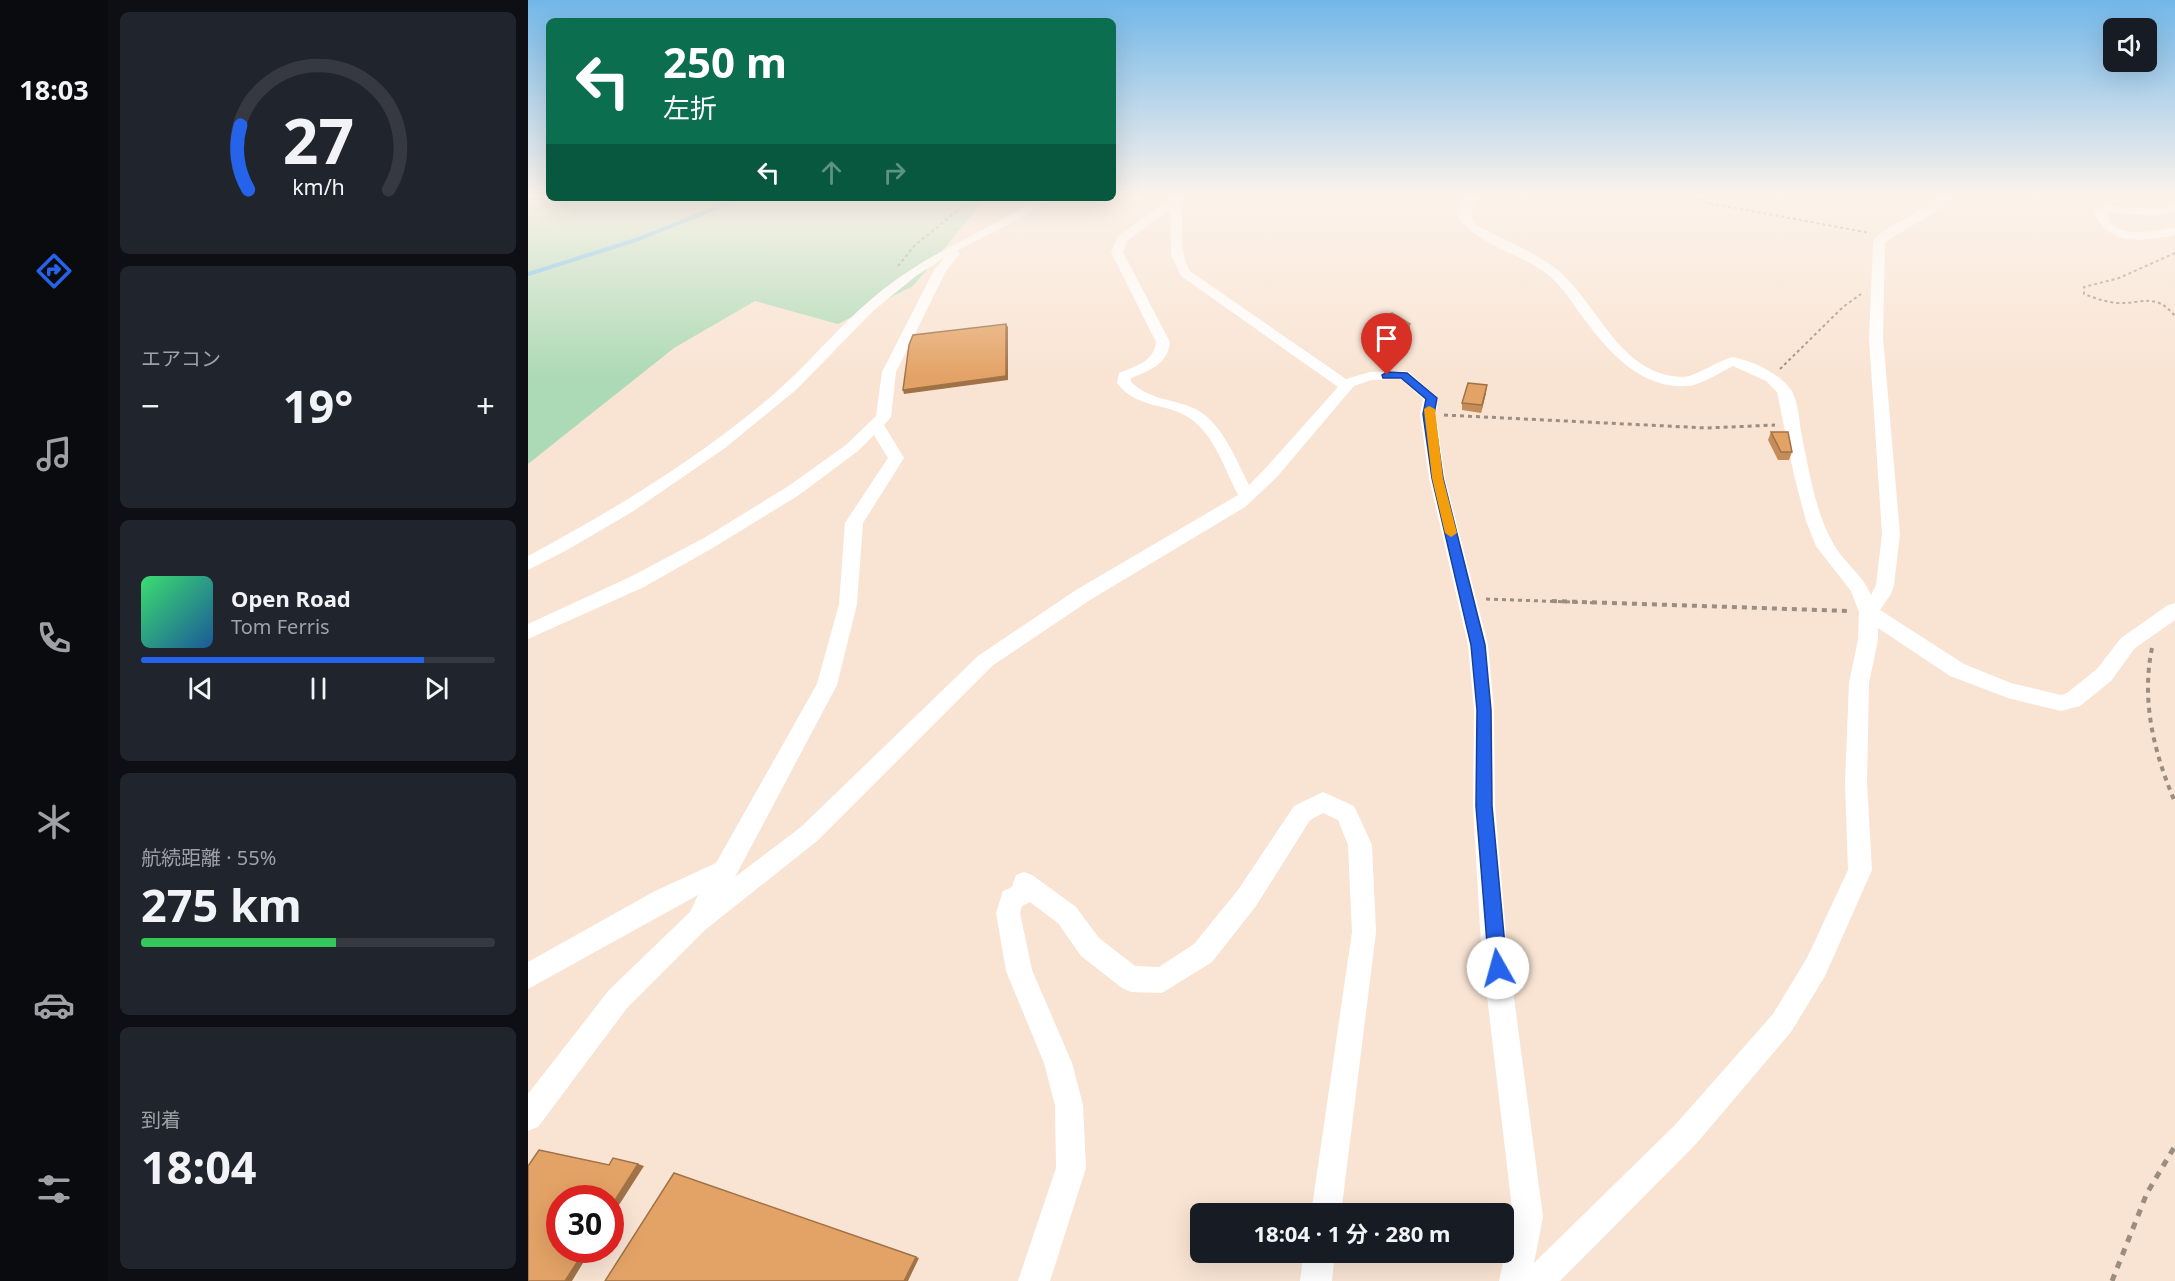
<!DOCTYPE html>
<html lang="ja">
<head>
<meta charset="utf-8">
<style>
  body { margin:0; font-family:"Noto Sans","Noto Sans JP",sans-serif; background:#20242c; color:#f1f3f6; height:100vh; display:flex; flex-direction:column; font-size:22px; white-space:nowrap }
  * { box-sizing:border-box; margin:0 }
  p { font-size:20px; color:#9ea1a6 }
  .icon { flex:none; width:33px; height:33px; fill:none; stroke:currentColor; stroke-width:2; stroke-linecap:round; stroke-linejoin:round }
  .map { position:relative; flex:1; overflow:hidden }
  .side { display:flex; flex-direction:column; gap:12px; padding:12px; background:#0d0f14; width:420px }
  .side>* { flex:none }
  .top-card { position:absolute; left:18px; top:18px; width:570px; height:183px; border-radius:9px; box-shadow:0 6px 24px #0002; background:#0b6e4f; color:#fff; overflow:hidden }
  .tools { position:absolute; left:1575px; top:18px; display:grid; gap:12px }
  .tools a { display:grid; place-items:center; width:54px; height:54px; border-radius:9px; background:#171b24; box-shadow:0 6px 24px #0002; font-size:30px }
  .speed { position:absolute; left:18px; top:1185px; display:flex; gap:12px; font-size:30px; font-weight:700; text-align:center }
  .speed>* { display:grid; place-content:center; width:78px; height:78px; border-radius:50%; background:#171b24; box-shadow:0 6px 24px #0002; line-height:1 }
  .speed .limit { border:9px solid #d22; background:#fff; color:#111 }
  .pin { position:absolute; display:grid; place-items:center; width:51px; height:51px; color:#fff; margin:-62px -26px; border-radius:50% 50% 50% 0; rotate:-45deg; box-shadow:0 0 6px #0007 }
  .pin .icon { rotate:45deg }
  .me { position:absolute; width:66px; margin:-33px; rotate:353deg; stroke-linejoin:round; filter:drop-shadow(0 0 4px #0008) }
  .turn { display:flex; align-items:center; gap:21px; height:126px; padding:0 18px; font-size:27px }
  .turn .icon { width:78px; height:78px; stroke-width:2.5 }
  .turn b { display:block; font-size:42px; line-height:51px }
  .lanes { display:flex; align-items:center; height:57px; padding:0 18px; background:#0003; justify-content:center; gap:30px; direction:ltr }
  .lanes .off { opacity:.35 }
  .big { font-size:45px; font-weight:700; line-height:1.1 }
  .side .tile { flex:1; display:flex; flex-direction:column; justify-content:center; gap:9px; min-width:0; padding:0 21px; border-radius:9px; background:#20242c }
  .side .dial { align-items:center; gap:0 }
  .dial svg { height:156px; overflow:visible; fill:none; stroke:#363941; stroke-width:7; stroke-linecap:round; text-anchor:middle }
  .dial text { fill:#f1f3f6; stroke:none }
  .song { display:flex; align-items:center; gap:18px }
  .cover { width:72px; height:72px; border-radius:9px; background:linear-gradient(135deg,hsl(140 70% 55%),hsl(210 70% 35%)) }
  .played { height:6px; border-radius:3px; background:linear-gradient(90deg,#2563eb 80%,#363941 80%) }
  .keys { display:flex; justify-content:space-around; direction:ltr }
  .heat { display:flex; justify-content:space-between; align-items:center; font-size:33px; direction:ltr }
  .charge { height:9px; border-radius:4px; background:linear-gradient(90deg,#34c759 55%,#363941 0) }
  .trip { position:absolute; left:662px; top:1203px; width:324px; height:60px; border-radius:9px; background:#171b24; box-shadow:0 6px 24px #0002; font-weight:700; line-height:60px; text-align:center }
  main { display:flex; flex:1; min-height:0 }
  .dock { display:flex; flex-direction:column; width:108px; justify-content:space-around; align-items:center; background:#090b0e; color:#9ea1a6 }
  .dock .icon { width:42px; height:42px }
  .dock .on { color:#2563eb }
  .dock b { font-size:27px; color:#f1f3f6 }
  .map>svg:first-child { display:block }
  .green { fill:#addab6 }
  .lines { fill:none; stroke-linecap:round; stroke-linejoin:round }
  .stream { stroke:#62bbeb; stroke-width:4 }
  .path-far3 { stroke:#9c8d81; stroke-width:2; stroke-dasharray:3 3; stroke-linecap:butt }
  .path-far2 { stroke:#9c8d81; stroke-width:3; stroke-dasharray:4 4; stroke-linecap:butt }
  .path-far1 { stroke:#9c8d81; stroke-width:4; stroke-dasharray:5 5; stroke-linecap:butt }
  .path { stroke:#9c8d81; stroke-width:5; stroke-dasharray:7 7; stroke-linecap:butt }
  .minor { fill:#fff; fill-rule:evenodd }
  .wall { fill:#c48c58 }
  .shaded-wall { fill:#a07247 }
  .building { fill:#e4a366; stroke:#a07247; stroke-width:1.5 }
  .route { fill:#2563eb; stroke:#184099; stroke-width:1.5 }
  .slow { fill:#f59e0b }
</style>
</head>
<body>
<main>
<nav class="dock">
<b>18:03</b>
<svg class="icon on" aria-label="directions" viewBox="0 0 24 24"><path d="M12 3l9 9-9 9-9-9zM9 14v-3h6M13 9l2 2-2 2"/></svg>
<svg class="icon" aria-label="music" viewBox="0 0 24 24"><path d="M9 18V5l10-2v13"/><circle cx="6" cy="18" r="3"/><circle cx="16" cy="16" r="3"/></svg>
<svg class="icon" aria-label="phone" viewBox="0 0 24 24"><path d="M5 4h4l2 5-3 2q2 4 5 5l2-3 5 2v4C11 20 4 13 5 4z"/></svg>
<svg class="icon" aria-label="climate" viewBox="0 0 24 24"><path d="M12 3v18M4 7l16 10M4 17L20 7"/></svg>
<svg class="icon" aria-label="car" viewBox="0 0 24 24"><path d="M5 17H2v-5l4-1 3-4h7l3 4 3 1v5h-3M9 17h6M6 11h13"/><circle cx="7" cy="17" r="2"/><circle cx="17" cy="17" r="2"/></svg>
<svg class="icon" aria-label="filters" viewBox="0 0 24 24"><path d="M4 7h16M4 17h16"/><circle cx="9" cy="7" r="2"/><circle cx="15" cy="17" r="2"/></svg>
</nav>
<section class="side">
<div class="tile dial"><svg viewBox="0 0 100 80">
<path d="M14 69A42 42 0 1 1 86 69"/>
<path d="M14 69A42 42 0 0 1 10 36" stroke="#2563eb"/>
<text x="50" y="56" font-size="32" font-weight="700">27</text>
<text x="50" y="72" font-size="11">km/h</text>
</svg></div>
<div class="tile"><p>エアコン</p>
<div class="heat"><a>−</a><b class="big">19°</b><a>+</a></div>
</div>
<div class="tile">
<div class="song"><i class="cover"></i><div><b>Open Road</b><p>Tom Ferris</p></div></div>
<div class="played"></div>
<div class="keys"><svg class="icon" aria-label="previous" viewBox="0 0 24 24"><path d="M18 5L8 12l10 7zM5 5v14"/></svg><svg class="icon" aria-label="pause" viewBox="0 0 24 24"><path d="M8 5v14M16 5v14"/></svg><svg class="icon" aria-label="next" viewBox="0 0 24 24"><path d="M6 5l10 7-10 7zM19 5v14"/></svg></div>
</div>
<div class="tile"><p>航続距離 · 55%</p><b class="big">275 km</b><div class="charge"></div></div>
<div class="tile"><p>到着</p><b class="big">18:04</b></div>
</section>
<div class="map">
<svg width="1647" height="1281" viewBox="0 0 1647 1281">
  <rect width="100%" height="100%" fill="#f9e4d3"/>
  <path class="green" d="M 0,196 L 21,196 L 21,198 L 458,198 L 385,286 L 310,324 L 227,301 L 146,348 L 0,464 Z"/>
  <g class="lines">
    <path class="stream" d="M 0,274 L 108,240 L 213,198"/>
    <path class="path-far3" d="M 1166,196 L 1180,203 L 1342,233
      M 1647,253 L 1591,278 L 1556,287 L 1556,294 C 1567,298 1577,302 1589,303 C 1615,304 1627,292 1647,316
      M 370,266 L 386,246 L 445,198
      M 1252,369 L 1315,307 L 1333,294"/>
    <path class="path-far2" d="M 916,415 L 1179,428 L 1247,425
      M 958,599 L 1070,603"/>
    <path class="path-far1" d="M 1024,601 L 1322,611
      M 1624,648 C 1613,701 1626,753 1647,802"/>
    <path class="path" d="M 1584,1281 L 1619,1193 L 1647,1146"/>
    <path class="minor" d="M 646,196 L 659,196 L 652,202 C 658,225 649,249 662,271 L 818,379 L 842,372 L 876,371 L 881,372 L 910,398 L 908,414 L 917,478 L 960,645 L 966,710 L 967,806 L 979,945 L 1015,1217 L 1006,1263 L 1148,1124 L 1245,1014 L 1279,958 L 1320,870 L 1317,783 L 1321,683 L 1330,640 L 1331,612 L 1323,591 L 1288,546 L 1278,521 L 1266,475 L 1249,392 L 1238,381 L 1205,366 C 1193,372 1171,386 1159,386 C 1110,389 1077,348 1051,312 C 1041,298 1030,281 1015,271 C 989,253 951,245 931,218 L 935,196 L 947,196 L 943,218 L 949,225 C 972,238 1006,252 1026,267 C 1070,301 1090,375 1154,377 C 1168,377 1190,360 1205,357 C 1224,361 1249,372 1261,387 C 1270,398 1271,418 1273,432 C 1281,468 1286,510 1305,543 C 1315,562 1335,575 1343,595 L 1348,585 L 1354,534 L 1341,338 L 1345,241 C 1363,220 1393,216 1411,196 L 1423,196 L 1407,212 L 1357,242 L 1355,338 L 1372,534 L 1366,585 L 1363,594 L 1352,610 L 1436,664 L 1483,683 L 1533,695 L 1539,693 L 1569,669 L 1593,638 L 1640,605 L 1647,603 L 1647,620 L 1607,648 L 1583,681 L 1552,706 L 1533,711 L 1480,698 L 1422,676 L 1350,628 L 1350,640 L 1341,683 L 1339,783 L 1344,870 L 1297,976 L 1263,1032 L 1168,1144 L 1032,1281 L 971,1281 L 985,1217 L 953,945 L 945,806 L 946,710 L 940,645 L 901,478 L 892,414 L 895,399 L 872,379 L 843,380 L 826,386 L 748,478 L 717,507 L 562,600 L 464,666 L 289,841 L 177,930 L 99,1008 L 10,1127 L 0,1131 L 0,1094 L 81,990 L 162,912 L 170,895 L 0,989 L 0,962 L 127,891 L 188,863 L 289,684 L 311,604 L 317,523 L 360,458 L 346,435 L 330,451 L 271,495 L 188,546 L 116,587 L 0,639 L 0,624 L 102,577 L 176,538 L 259,487 L 318,445 L 348,416 L 354,372 L 406,270 L 416,258 L 388,276 L 345,311 L 269,389 L 197,448 L 104,512 L 39,550 L 0,570 L 0,556 C 86,510 171,458 246,394 C 286,359 318,317 361,285 C 409,248 461,231 509,198 L 523,198 L 491,219 L 429,251 L 432,254 L 418,271 L 368,372 L 363,417 L 356,425 L 376,458 L 335,523 L 329,604 L 309,685 L 207,877 L 273,827 L 450,656 L 548,590 L 710,495 C 697,470 687,436 663,419 C 639,402 608,409 589,383 L 591,373 C 607,366 626,362 628,342 L 583,252 L 590,236 ZM 642,209 L 643,255 L 653,276 L 810,387 L 736,470 L 721,485 C 707,458 693,419 663,407 C 642,399 621,399 603,382 L 603,378 C 621,371 640,364 642,342 L 595,252 L 599,241 Z
      M 1647,204 L 1647,211 L 1627,216 L 1579,212 C 1580,241 1629,231 1647,227 L 1647,235 C 1615,241 1584,247 1566,214 L 1571,206 L 1575,205 L 1626,209 Z
      M 795,792 L 826,806 L 844,845 L 848,932 L 813,1214 L 783,1214 L 824,932 L 820,845 L 810,820 L 795,813 L 782,820 L 728,906 L 684,962 L 634,993 L 603,992 L 594,988 L 553,956 L 530,923 L 502,902 L 494,906 L 492,913 L 504,970 L 544,1063 L 555,1105 L 558,1168 L 522,1281 L 490,1281 L 528,1168 L 527,1105 L 516,1063 L 478,971 L 468,913 L 475,891 L 484,887 L 488,875 L 496,872 L 504,875 L 548,907 L 571,938 L 607,966 L 631,967 L 666,944 L 710,890 L 766,806 Z
      M 776,1252 L 807,1252 L 804,1281 L 772,1281 Z"/>
  </g>
  <path class="wall" d="M 842,323 L 882,324 L 882,332 L 859,342 L 842,330 Z
    M 958,393 L 953,413 L 934,410 L 934,403 Z
    M 1243,432 L 1264,452 L 1261,460 L 1250,460 L 1240,440 Z"/>
  <path class="shaded-wall" d="M 478,324 L 480,327 L 480,380 L 376,394 L 375,390 Z
    M 882,324 L 882,332 L 859,342 L 860,334 Z
    M 959,385 L 958,393 L 953,413 L 954,405 Z
    M 110,1164 L 116,1166 L 82,1219 L 82,1208 Z
    M 57,1250 L 63,1250 L 44,1281 L 37,1281 Z
    M 388,1257 L 391,1258 L 380,1281 L 376,1281 Z"/>
  <path class="building" d="M 864,313 L 882,324 L 860,334 L 842,323 Z
    M 478,324 L 478,376 L 375,390 L 381,345 L 385,335 Z
    M 940,383 L 959,385 L 954,405 L 934,403 Z
    M 1243,432 L 1260,432 L 1264,452 L 1253,452 Z
    M 11,1150 L 81,1165 L 85,1158 L 110,1164 L 82,1208 L 82,1198 L 32,1198 L 32,1250 L 57,1250 L 37,1281 L 0,1281 L 0,1166 Z
    M 146,1173 L 388,1257 L 376,1281 L 77,1281 Z"/>
  <linearGradient id="sky" x2="0" y2="1"><stop stop-color="#72b7e9"/><stop offset="0.52" stop-color="#fcf3eb"/><stop offset="1" stop-color="#fcf3eb" stop-opacity="0"/></linearGradient>
  <rect width="1647" height="375" fill="url(#sky)"/>
  <path class="route" d="M 859,372 L 879,373 L 909,398 L 906,414 L 915,478 L 957,645 L 963,710 L 964,806 L 979,968 L 976,975 L 970,977 L 963,975 L 961,968 L 948,806 L 949,710 L 943,645 L 904,478 L 895,414 L 898,399 L 873,378 L 855,378 L 854,375 Z"/>
  <path class="slow" d="M 901,406 L 907,409 L 915,478 L 929,533 L 923,537 L 917,533 L 904,478 L 896,409 Z"/>
</svg>
<div class="tools">
<a><svg class="icon" aria-label="sound" viewBox="0 0 24 24"><path d="M4 9h4l5-4v14l-5-4H4zM17 9q2 3 0 6"/></svg></a>
</div>
<div class="speed"><div class="limit">30</div></div>
<div class="pin" style="left:859px;top:375px;background:#d93025"><svg class="icon" aria-label="arrive" viewBox="0 0 24 24"><path d="M6 21V4h12l-3 4 3 4H6"/></svg></div>
<svg class="me" style="left:970px;top:968px" viewBox="-20 -20 40 40"><circle r="19" fill="#fff"/><path d="M0-13L10 11 0 6-10 11z" fill="#2563eb"/></svg>
<div class="trip">18:04 · 1 分 · 280 m</div>
<div class="top-card">
<div class="turn"><svg class="icon" aria-label="left" viewBox="0 0 24 24"><path d="M17 20v-9H6M10 6l-5 5 5 5"/></svg><div><b>250 m</b>左折</div></div>
<div class="lanes"><svg class="icon" aria-label="left" viewBox="0 0 24 24"><path d="M17 20v-9H6M10 6l-5 5 5 5"/></svg><svg class="icon off" aria-label="ahead" viewBox="0 0 24 24"><path d="M12 20V5M6 11l6-6 6 6"/></svg><svg class="icon off" aria-label="right" viewBox="0 0 24 24"><path d="M7 20v-9h11M14 6l5 5-5 5"/></svg></div>
</div>
</div>
</main>
</body>
</html>
